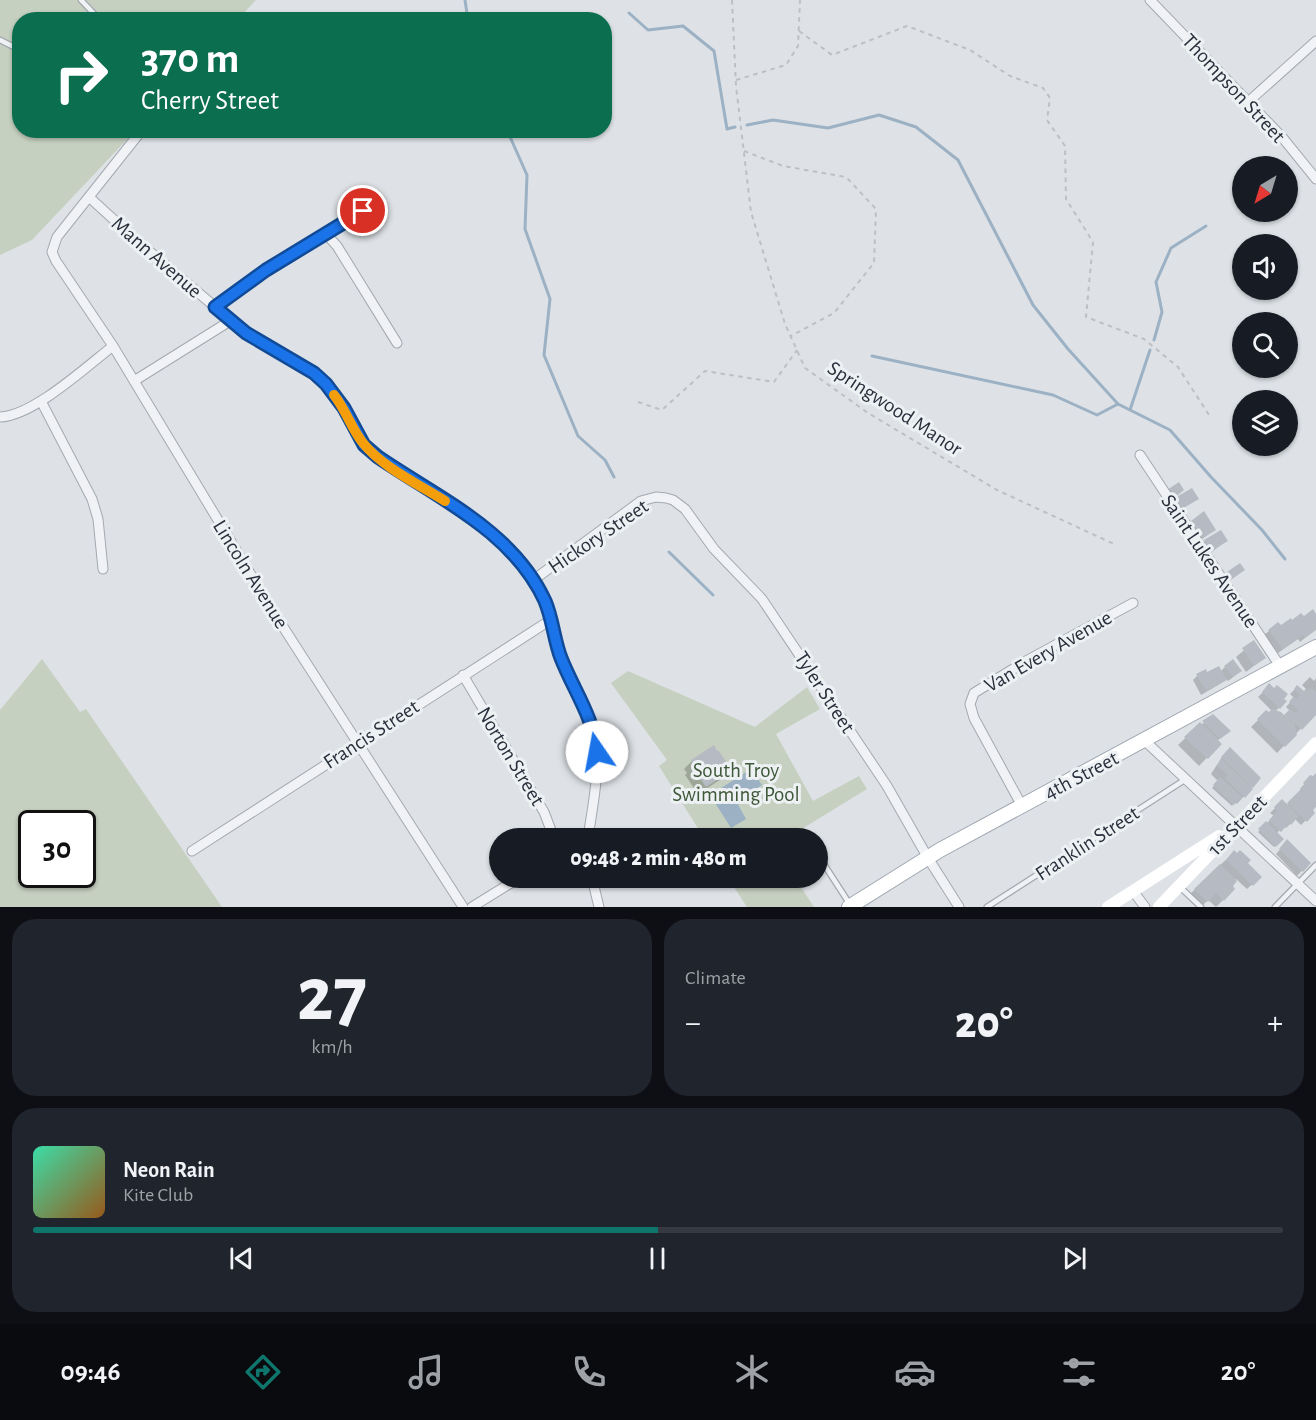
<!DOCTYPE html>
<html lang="en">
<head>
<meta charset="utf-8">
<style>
  body { margin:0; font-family:"Alegreya Sans",sans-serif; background:#20242c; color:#f1f3f6; height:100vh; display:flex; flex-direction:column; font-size:22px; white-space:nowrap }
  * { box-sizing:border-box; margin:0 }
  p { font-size:20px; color:#9ea1a6 }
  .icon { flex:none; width:33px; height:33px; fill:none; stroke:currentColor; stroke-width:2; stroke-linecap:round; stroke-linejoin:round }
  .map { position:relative; height:907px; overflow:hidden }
  .details { display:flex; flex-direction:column; gap:12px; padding:12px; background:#0d0f14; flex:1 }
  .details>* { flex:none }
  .top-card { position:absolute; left:12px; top:12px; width:600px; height:126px; border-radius:24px; box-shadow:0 2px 4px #0004; background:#0b6e4f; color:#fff; overflow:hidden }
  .needle { width:39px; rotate:218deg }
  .fabs { position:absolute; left:1232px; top:156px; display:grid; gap:12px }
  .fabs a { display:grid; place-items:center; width:66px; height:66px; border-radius:50%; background:#171b24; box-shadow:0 2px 4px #0004; font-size:30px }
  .speed { position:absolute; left:18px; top:810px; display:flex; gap:12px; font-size:30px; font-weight:700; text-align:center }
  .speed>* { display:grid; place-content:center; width:78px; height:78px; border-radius:50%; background:#171b24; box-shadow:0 2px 4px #0004; line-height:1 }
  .speed .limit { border:3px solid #111; border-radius:9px; background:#fff; color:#111 }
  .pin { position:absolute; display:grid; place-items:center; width:51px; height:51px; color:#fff; margin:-26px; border:3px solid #fff; border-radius:50%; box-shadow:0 2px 6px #0007 }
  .me { position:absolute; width:66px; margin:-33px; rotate:348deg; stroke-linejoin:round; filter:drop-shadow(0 0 4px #0008) }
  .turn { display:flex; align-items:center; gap:21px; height:126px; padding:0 30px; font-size:27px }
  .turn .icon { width:78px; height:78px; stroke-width:2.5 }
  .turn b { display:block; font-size:42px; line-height:51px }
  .big { font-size:45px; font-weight:800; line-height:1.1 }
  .details .card { flex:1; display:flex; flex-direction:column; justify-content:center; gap:9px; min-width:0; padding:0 21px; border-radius:24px; background:#20242c }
  .details .dial { align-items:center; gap:0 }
  .dial b { font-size:78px; line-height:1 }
  .song { display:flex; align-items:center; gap:18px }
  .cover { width:72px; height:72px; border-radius:9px; background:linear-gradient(135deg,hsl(160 70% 55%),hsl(30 70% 35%)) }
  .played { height:6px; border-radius:3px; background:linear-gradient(90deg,#0f766e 50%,#363941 50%) }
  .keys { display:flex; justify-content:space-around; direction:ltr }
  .heat { display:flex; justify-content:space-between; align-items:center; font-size:33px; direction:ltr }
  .details .tiles { flex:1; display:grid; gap:12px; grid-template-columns:1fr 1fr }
  .card:last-child { grid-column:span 2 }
  .trip { position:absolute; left:489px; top:828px; width:339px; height:60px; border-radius:30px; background:#171b24; box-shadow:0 2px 4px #0004; font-weight:800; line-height:60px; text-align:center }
  .dock { display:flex; height:96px; justify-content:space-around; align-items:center; background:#090b0e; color:#9ea1a6 }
  .dock .icon { width:42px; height:42px }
  .dock .on { color:#0f766e }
  .dock b { font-size:27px; color:#f1f3f6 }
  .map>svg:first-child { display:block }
  .green { fill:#c5d0c0; fill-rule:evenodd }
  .water { fill:#9cb1c4 }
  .shadow { fill:#0003 }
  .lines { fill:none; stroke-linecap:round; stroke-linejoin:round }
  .stream { stroke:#9cb1c4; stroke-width:3 }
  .building { fill:#b6bbc3 }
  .lane-casing { stroke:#a4a9b0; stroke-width:7 }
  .street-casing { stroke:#a4a9b0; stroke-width:11 }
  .primary-casing { stroke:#9ea7b1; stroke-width:16 }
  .path { stroke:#bcc0c5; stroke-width:2; stroke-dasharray:4.5 4.5; stroke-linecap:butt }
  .lane { stroke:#f0f2f5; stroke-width:4.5 }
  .street { stroke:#f0f2f5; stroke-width:9 }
  .secondary { stroke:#fff; stroke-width:12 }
  .primary { stroke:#fff; stroke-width:14 }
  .route-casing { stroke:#114b97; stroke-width:15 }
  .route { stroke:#1a73e8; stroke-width:10 }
  .slow { stroke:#f59e0b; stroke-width:10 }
  .labels { text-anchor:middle; stroke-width:6; stroke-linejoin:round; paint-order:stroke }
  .street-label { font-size:21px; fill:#29303c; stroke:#edf1f4 }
  .park-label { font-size:21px; fill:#3e5737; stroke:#edf1f4 }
</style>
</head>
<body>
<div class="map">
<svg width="1316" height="907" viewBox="0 0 1316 907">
  <rect width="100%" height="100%" fill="#dee2e6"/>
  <path class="green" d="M 0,0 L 256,0 L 238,19 L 20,20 L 20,130 L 135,131 L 32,240 L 0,255 Z
    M 42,659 L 80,712 L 86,709 L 222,907 L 0,907 L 0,710 ZM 32,824 L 82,824 L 82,874 L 32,874 Z
    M 628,671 L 755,727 L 807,687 L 820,709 L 776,734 L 813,801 L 859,776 L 867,789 L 787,838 L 704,838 L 659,766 L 667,760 L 611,683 Z
    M 728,878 L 795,878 L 814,907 L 747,907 Z"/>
  <path class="water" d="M 751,769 L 762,785 L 736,801 L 746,819 L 731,828 L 710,795 Z"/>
  <path class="shadow" d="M 1192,522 L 1214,530 L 1198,542 L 1187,526 Z
    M 1205,541 L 1226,541 L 1204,558 L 1198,548 Z
    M 1243,570 L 1227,583 L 1223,578 L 1228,573 Z
    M 1316,616 L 1316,629 L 1300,642 L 1298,639 L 1278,653 L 1264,635 L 1278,624 L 1280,627 L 1303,618 Z
    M 1254,642 L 1264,658 L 1246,672 L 1236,657 Z
    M 1225,667 L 1236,675 L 1228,681 L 1226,679 L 1220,684 L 1201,695 L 1193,680 L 1197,676 L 1220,672 Z
    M 1310,677 L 1314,681 L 1316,678 L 1316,713 L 1277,753 L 1251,727 L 1266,712 L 1269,714 L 1272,711 L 1258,697 L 1269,686 L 1285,701 L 1275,712 L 1284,717 L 1290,711 L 1286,707 L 1294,698 L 1290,694 L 1297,687 L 1303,693 L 1307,690 L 1302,685 Z
    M 1213,716 L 1224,735 L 1217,741 L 1220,744 L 1199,766 L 1178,745 L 1200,724 L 1201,725 Z
    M 713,748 L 730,770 L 723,778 L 698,794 L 685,775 L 687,773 L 684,769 L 692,761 Z
    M 1222,757 L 1252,787 L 1237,804 L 1235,802 L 1232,806 L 1212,788 L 1218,781 L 1211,774 Z
    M 1316,775 L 1316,805 L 1310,810 L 1313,813 L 1301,825 L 1295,819 L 1286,828 L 1284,826 L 1276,834 L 1282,839 L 1274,847 L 1258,832 L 1274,816 L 1270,813 L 1282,801 L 1286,806 L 1301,790 L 1300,789 L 1306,782 Z
    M 1283,846 L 1309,863 L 1297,876 L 1276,854 Z
    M 1234,852 L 1260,877 L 1247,889 L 1236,879 L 1223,900 L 1216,907 L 1208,900 L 1202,906 L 1190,894 Z"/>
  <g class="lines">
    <path class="stream" d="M 465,0 L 468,20
      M 629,13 L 648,30 L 683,26 L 714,51 L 727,129 L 735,127
      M 747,125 L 773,120 L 828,128 L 879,115 L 916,127 L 958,160 L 1033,305 L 1068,349 L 1118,404 L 1170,430 L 1211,477 L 1262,530 L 1285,559
      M 507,130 L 527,175 L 525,229 L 550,299 L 544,355 L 578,436 L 605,460 L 614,477
      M 1154,340 L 1162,312 L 1156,282 L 1171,248 L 1206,226
      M 872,356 L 1053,395 L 1097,415 L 1118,404
      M 1130,410 L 1150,350
      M 669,552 L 713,595"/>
  </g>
  <path class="building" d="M 1179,482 L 1184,490 L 1173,499 L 1167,490 Z
    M 1192,488 L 1199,499 L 1180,510 L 1173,499 Z
    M 1204,511 L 1216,530 L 1203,538 L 1191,521 Z
    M 1221,530 L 1228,541 L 1211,551 L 1204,540 Z
    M 1240,563 L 1245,570 L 1232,579 L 1227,572 Z
    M 1313,609 L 1316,614 L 1316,630 L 1305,638 L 1303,635 L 1283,649 L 1268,630 L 1278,622 L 1281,625 L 1291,618 L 1292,620 L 1301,613 L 1304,616 Z
    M 1254,640 L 1266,658 L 1254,666 L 1242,648 Z
    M 1233,659 L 1242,671 L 1233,677 L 1224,666 Z
    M 1219,666 L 1227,680 L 1206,691 L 1196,674 L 1206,669 L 1207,672 Z
    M 1269,683 L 1274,688 L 1277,685 L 1288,694 L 1284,699 L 1287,701 L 1280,709 L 1262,692 Z
    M 1297,685 L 1304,691 L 1306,688 L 1308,691 L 1311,688 L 1316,692 L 1316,715 L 1302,730 L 1294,722 L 1297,735 L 1285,747 L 1257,719 L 1266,710 L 1269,712 L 1272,709 L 1281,712 L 1284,715 L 1290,709 L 1295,713 L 1298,710 L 1289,702 L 1293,697 L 1296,699 L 1300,695 L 1294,689 Z
    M 1213,714 L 1231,731 L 1220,739 L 1202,721 Z
    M 1200,722 L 1222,744 L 1208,759 L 1184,737 Z
    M 714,745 L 717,751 L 718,750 L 732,770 L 706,787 L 692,766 L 694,765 L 691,760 Z
    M 1230,747 L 1261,778 L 1253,788 L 1221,757 Z
    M 1221,759 L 1253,789 L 1245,798 L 1225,778 L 1228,775 L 1217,766 Z
    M 1316,773 L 1316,807 L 1313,810 L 1315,813 L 1307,822 L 1287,803 L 1305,785 L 1303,783 L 1310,775 L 1313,776 Z
    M 1220,777 L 1242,797 L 1234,805 L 1213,785 Z
    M 1282,799 L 1299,816 L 1291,825 L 1289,823 L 1281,832 L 1269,820 L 1277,811 L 1274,807 Z
    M 1266,821 L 1284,839 L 1276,847 L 1258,829 Z
    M 1287,839 L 1311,863 L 1303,872 L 1279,849 Z
    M 1234,850 L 1237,853 L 1240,850 L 1251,860 L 1248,863 L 1262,877 L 1253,886 L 1226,860 Z
    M 1220,864 L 1237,881 L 1233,886 L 1235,889 L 1224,901 L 1216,893 L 1208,902 L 1194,889 Z"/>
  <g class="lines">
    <defs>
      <path id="lane" d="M 81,0 L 100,20
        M 0,40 L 20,50
        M 818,855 L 849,903
        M 1181,888 L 1201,907
        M 987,907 L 1186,779
        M 1275,907 L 1316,865"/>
      <path id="street" d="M 1150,0 L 1282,137 L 1316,179
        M 1248,102 L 1316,41
        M 142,130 L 57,237 L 52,252 L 56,261 L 113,346 L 271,608 L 463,907
        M 89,197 L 136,240 L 246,333 L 314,373 L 326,384 L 344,408 L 364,445 L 378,457 C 438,499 513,531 545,602 C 553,620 554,641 561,659 C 571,682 586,705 594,729 C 603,757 592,809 588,838
        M 326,234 L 337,246 L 397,343
        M 215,307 L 266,270 L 363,211
        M 134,381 L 230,321
        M 41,401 L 92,499 L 98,519 L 103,569
        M 0,417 C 33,416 86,367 113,346
        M 1140,455 L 1280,666
        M 532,581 L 641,501 L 656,497 L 666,498 L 673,500 L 685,509 L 714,549 L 762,599 L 887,786 L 928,858 L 959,907
        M 463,675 L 544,812 L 554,838
        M 1145,741 L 1316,901
        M 1022,806 L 974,718 L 970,704 L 974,693 L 1026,661 L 1133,603
        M 192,851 L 552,619
        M 592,878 L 599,907
        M 1133,891 L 1145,907
        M 472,907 L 519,878"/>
      <path id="primary" d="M 849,907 L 940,850 L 1316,647"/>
    </defs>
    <use href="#lane" class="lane-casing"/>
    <use href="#street" class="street-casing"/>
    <use href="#primary" class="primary-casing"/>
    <path class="path" d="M 732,0 L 736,86 L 751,212 L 785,324 L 805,368 L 868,413 L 997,490 L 1114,544
      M 799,31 L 832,55 L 907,26 L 970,50 L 1010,76 L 1043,88 L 1050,98 L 1047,120 L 1065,146 L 1066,199 L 1093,242 L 1086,317 L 1144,339 L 1178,367 L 1209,415
      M 736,80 L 786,65 L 798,46 L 800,0
      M 744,151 L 783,166 L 846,177 L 876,209 L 874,263 L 834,313 L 791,336
      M 638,402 L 662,410 L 705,371 L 774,382 L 797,350"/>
    <use href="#lane" class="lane"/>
    <use href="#street" class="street"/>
    <path class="secondary" d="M 1108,907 L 1219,836
      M 1159,907 L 1316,743"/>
    <use href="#primary" class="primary"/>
  </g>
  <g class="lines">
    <defs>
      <path id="route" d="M 363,211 L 266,270 L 215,307 L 246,333 L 314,373 L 326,384 L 344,408 L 364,445 L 378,457 C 438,498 513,531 545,601 C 553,620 554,640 561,658 C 574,691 593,716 597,752"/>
    </defs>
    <use href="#route" class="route-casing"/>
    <use href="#route" class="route"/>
    <path class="slow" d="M 334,395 C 346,410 351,428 363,443 C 382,467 420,485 445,501"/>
  </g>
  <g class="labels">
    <g class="street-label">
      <text transform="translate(1234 88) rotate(47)" y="7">Thompson Street</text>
      <text transform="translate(157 257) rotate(41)" y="7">Mann Avenue</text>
      <text transform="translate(895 408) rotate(33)" y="7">Springwood Manor</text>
      <text transform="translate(598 536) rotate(-34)" y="7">Hickory Street</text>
      <text transform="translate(1210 561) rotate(56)" y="7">Saint Lukes Avenue</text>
      <text transform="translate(251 574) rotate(58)" y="7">Lincoln Avenue</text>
      <text transform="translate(1048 651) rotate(-30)" y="7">Van Every Avenue</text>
      <text transform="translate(825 692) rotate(57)" y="7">Tyler Street</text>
      <text transform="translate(371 734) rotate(-33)" y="7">Francis Street</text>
      <text transform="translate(511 756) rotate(59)" y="7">Norton Street</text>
      <text transform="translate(1081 775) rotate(-28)" y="7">4th Street</text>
      <text transform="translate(1237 825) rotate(-46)" y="7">1st Street</text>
      <text transform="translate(1087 843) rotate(-33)" y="7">Franklin Street</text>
    </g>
    <g class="park-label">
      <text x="736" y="777">South Troy<tspan x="736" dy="24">Swimming Pool</tspan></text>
    </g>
  </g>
</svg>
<div class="fabs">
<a><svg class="needle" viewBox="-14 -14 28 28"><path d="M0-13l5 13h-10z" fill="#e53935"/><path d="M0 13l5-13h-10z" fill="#9ea1a6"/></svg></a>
<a><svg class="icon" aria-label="sound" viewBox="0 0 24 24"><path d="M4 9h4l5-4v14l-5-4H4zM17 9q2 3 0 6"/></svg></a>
<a><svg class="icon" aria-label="search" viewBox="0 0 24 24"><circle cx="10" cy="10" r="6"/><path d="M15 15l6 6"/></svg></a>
<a><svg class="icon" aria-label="layers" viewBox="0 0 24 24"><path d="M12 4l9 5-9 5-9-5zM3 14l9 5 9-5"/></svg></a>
</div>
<div class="speed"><div class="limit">30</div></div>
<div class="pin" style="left:363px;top:211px;background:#d93025"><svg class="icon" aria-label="arrive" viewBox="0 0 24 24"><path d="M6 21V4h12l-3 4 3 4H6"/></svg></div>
<svg class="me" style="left:597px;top:752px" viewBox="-20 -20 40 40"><circle r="19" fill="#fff"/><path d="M0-13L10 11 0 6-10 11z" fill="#1a73e8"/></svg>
<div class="trip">09:48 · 2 min · 480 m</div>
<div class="top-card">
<div class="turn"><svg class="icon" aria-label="right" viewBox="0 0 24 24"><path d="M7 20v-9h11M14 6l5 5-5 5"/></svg><div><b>370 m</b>Cherry Street</div></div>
</div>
</div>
<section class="details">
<div class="tiles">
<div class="card dial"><b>27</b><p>km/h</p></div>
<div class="card"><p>Climate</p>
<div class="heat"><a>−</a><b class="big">20°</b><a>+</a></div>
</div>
<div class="card">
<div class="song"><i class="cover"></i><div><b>Neon Rain</b><p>Kite Club</p></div></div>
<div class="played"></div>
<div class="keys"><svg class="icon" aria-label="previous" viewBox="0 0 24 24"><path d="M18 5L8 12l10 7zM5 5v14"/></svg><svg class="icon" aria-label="pause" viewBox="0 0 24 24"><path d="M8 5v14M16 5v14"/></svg><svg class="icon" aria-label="next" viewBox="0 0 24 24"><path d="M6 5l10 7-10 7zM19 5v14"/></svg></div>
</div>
</div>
</section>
<nav class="dock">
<b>09:46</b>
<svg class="icon on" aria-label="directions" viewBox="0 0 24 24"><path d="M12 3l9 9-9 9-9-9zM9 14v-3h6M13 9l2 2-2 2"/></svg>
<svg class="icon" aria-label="music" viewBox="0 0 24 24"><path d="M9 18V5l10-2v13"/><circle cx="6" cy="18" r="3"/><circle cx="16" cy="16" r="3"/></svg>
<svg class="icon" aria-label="phone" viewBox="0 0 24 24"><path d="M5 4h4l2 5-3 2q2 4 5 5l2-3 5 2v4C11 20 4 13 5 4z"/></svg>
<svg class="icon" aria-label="climate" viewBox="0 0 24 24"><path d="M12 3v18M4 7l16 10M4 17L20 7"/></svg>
<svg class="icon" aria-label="car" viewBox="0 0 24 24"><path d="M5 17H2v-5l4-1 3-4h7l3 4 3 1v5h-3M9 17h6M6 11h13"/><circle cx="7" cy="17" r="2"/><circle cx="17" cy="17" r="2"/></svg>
<svg class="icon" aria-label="filters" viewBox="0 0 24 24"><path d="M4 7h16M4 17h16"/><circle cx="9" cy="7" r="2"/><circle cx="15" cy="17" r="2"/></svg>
<b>20°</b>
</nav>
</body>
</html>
